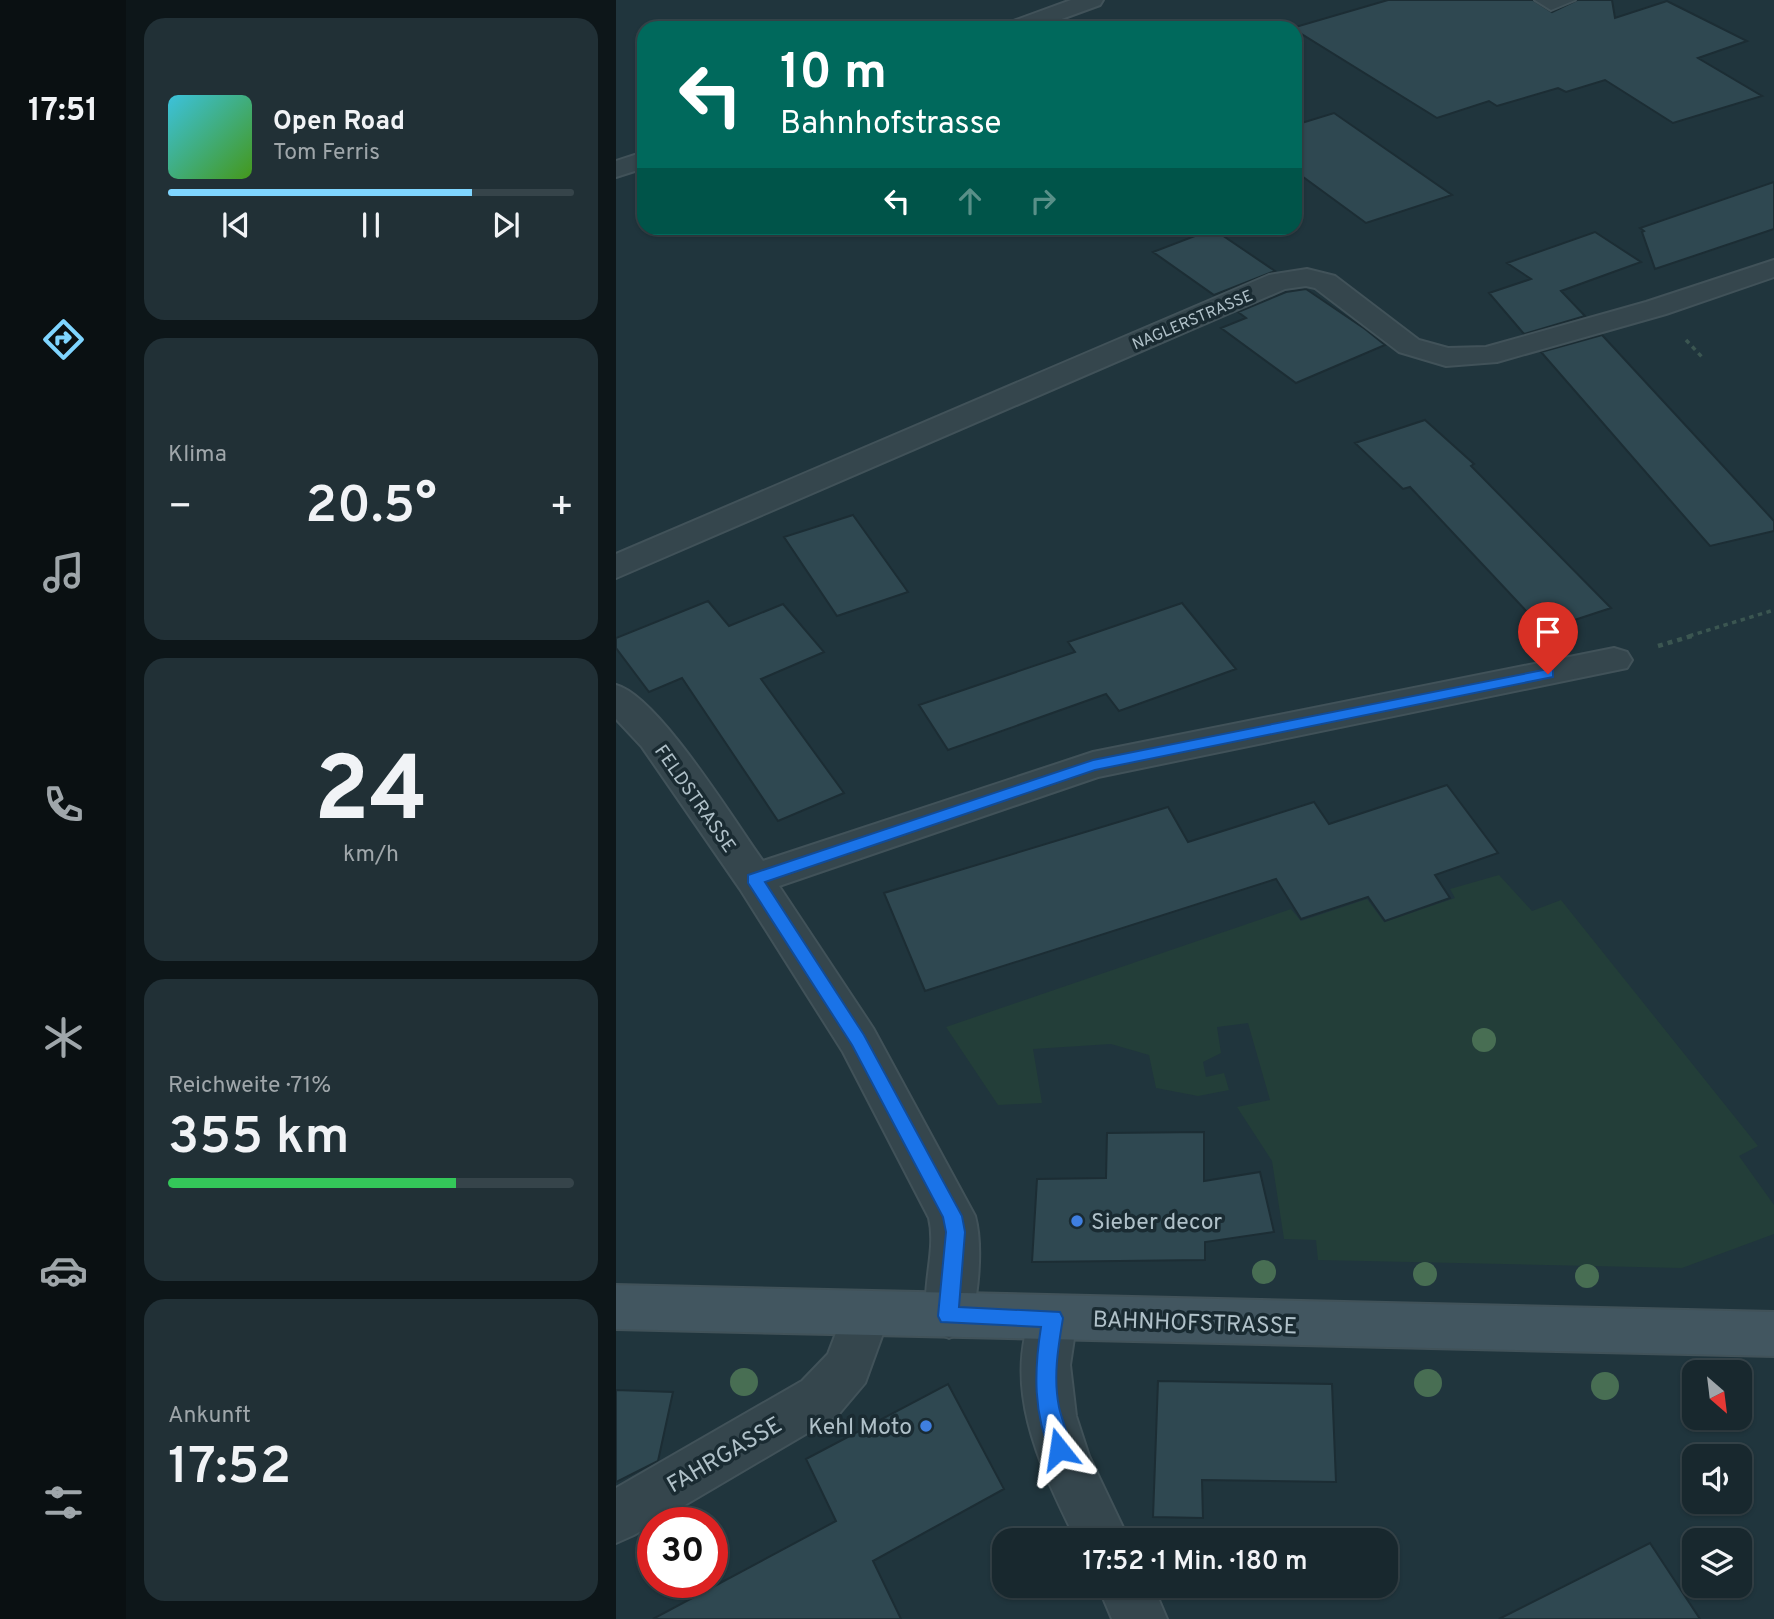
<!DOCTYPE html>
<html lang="de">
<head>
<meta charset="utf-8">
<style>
  body { margin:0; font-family:Overpass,sans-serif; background:#213036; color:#f1f3f6; height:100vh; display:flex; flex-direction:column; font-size:26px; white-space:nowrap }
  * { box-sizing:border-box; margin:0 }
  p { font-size:23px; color:#9fa6aa }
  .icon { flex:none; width:38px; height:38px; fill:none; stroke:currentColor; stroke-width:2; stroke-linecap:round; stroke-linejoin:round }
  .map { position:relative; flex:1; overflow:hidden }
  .details { display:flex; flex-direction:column; gap:18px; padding:18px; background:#0d1619; width:490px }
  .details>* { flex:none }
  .banner { position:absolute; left:21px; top:21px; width:665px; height:214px; border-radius:21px; box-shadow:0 2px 5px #0004,0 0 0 2px #36444a; background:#00695c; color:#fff; overflow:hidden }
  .needle { width:46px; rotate:152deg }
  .controls { position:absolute; left:1066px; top:1360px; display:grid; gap:14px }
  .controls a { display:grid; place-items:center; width:70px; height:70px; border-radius:14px; background:#18282e; box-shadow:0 2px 5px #0004,0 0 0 2px #36444a; font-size:35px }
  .speed { position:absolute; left:21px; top:1507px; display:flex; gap:14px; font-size:35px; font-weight:700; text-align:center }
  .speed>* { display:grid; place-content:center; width:91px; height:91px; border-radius:50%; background:#18282e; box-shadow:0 2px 5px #0004,0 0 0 2px #36444a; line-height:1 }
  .speed .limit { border:10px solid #d22; background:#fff; color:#111 }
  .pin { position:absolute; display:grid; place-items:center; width:60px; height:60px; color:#fff; margin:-72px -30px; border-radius:50% 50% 50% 0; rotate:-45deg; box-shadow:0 0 7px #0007 }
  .pin .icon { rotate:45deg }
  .me { position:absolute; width:77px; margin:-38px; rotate:345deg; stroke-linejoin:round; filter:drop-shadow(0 0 5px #0008) }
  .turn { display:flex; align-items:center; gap:24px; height:147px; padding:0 28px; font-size:32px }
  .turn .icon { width:91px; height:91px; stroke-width:2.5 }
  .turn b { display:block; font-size:49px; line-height:60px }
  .lanes { display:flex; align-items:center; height:66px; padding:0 28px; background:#0003; justify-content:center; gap:35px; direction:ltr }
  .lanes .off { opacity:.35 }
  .big { font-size:52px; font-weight:600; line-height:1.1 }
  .details .widget { flex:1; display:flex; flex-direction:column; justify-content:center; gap:10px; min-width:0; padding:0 24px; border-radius:21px; background:#213036 }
  .details .dial { align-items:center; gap:0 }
  .dial b { font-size:91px; line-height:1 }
  .song { display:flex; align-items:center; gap:21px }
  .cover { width:84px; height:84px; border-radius:10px; background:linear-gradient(135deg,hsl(190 70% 55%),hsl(100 70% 35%)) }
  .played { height:7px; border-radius:4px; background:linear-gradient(90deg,#7fd5ff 75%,#36444a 75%) }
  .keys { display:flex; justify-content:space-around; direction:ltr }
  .heat { display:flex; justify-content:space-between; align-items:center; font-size:38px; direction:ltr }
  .charge { height:10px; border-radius:5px; background:linear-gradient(90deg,#34c759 71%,#36444a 0) }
  .trip { position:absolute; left:376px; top:1528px; width:406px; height:70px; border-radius:21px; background:#18282e; box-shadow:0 2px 5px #0004,0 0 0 2px #36444a; font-weight:600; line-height:70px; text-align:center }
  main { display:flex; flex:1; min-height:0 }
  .dock { display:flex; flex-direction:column; width:126px; justify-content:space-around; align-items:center; background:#0a1012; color:#9fa6aa }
  .dock .icon { width:49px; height:49px }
  .dock .active { color:#7fd5ff }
  .dock b { font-size:32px; color:#f1f3f6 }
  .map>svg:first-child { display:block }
  .green { fill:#233e39 }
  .building { fill:#2f4851; stroke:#1c2d34; stroke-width:2 }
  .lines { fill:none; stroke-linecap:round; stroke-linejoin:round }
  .service-casing { stroke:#415259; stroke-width:4 }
  .minor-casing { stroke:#415259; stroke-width:4 }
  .secondary-casing { stroke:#415259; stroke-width:4 }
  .path-far1 { stroke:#3b5651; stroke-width:3.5; stroke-dasharray:4.5 4.5; stroke-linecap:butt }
  .path { stroke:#3b5651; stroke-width:4.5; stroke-dasharray:5 5; stroke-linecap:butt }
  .service { fill:#35464d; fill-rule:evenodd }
  .minor { fill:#35464d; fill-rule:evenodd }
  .secondary { fill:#425660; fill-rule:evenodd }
  .tree { fill:#486e53 }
  .route { fill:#1a73e8; stroke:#114b97; stroke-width:2 }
  .shop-dot { fill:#3f7fe0; stroke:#1a2b32; stroke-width:2.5 }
  .labels { text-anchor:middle; stroke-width:7; stroke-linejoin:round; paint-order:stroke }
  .far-street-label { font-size:16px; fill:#b0c1c9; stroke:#1a2b32 }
  .street-label { font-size:19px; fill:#b0c1c9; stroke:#1a2b32 }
  .near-poi-label { font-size:23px; fill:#b0c1c9; stroke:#1a2b32; text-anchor:start }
  .near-street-label { font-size:23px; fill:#b0c1c9; stroke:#1a2b32 }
</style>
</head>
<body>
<main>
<nav class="dock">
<b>17:51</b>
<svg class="icon active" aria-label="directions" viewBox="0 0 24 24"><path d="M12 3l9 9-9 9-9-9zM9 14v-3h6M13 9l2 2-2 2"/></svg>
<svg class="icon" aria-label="music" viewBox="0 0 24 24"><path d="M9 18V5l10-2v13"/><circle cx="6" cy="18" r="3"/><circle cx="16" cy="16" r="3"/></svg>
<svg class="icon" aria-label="phone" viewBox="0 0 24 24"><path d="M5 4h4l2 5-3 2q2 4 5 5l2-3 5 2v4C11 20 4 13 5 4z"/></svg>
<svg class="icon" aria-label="climate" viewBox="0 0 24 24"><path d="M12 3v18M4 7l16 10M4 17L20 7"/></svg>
<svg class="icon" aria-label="car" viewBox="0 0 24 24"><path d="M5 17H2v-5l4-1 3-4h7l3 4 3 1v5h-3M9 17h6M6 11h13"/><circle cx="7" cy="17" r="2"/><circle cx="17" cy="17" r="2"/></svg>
<svg class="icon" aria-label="filters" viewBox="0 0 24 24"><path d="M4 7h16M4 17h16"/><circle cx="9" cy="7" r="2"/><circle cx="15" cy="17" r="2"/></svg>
</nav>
<section class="details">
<div class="widget">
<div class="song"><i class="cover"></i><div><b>Open Road</b><p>Tom Ferris</p></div></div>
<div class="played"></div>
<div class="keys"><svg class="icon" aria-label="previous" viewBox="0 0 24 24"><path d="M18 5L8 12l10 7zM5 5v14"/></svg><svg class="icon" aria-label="pause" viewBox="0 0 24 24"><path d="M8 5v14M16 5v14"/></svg><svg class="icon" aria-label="next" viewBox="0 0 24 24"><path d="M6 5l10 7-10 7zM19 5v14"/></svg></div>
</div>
<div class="widget"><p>Klima</p>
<div class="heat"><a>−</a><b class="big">20.5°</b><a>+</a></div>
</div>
<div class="widget dial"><b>24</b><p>km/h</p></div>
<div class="widget"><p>Reichweite · 71%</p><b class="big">355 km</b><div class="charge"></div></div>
<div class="widget"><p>Ankunft</p><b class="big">17:52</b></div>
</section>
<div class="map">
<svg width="1158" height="1619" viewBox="0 0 1158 1619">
  <rect width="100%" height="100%" fill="#20353d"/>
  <path class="green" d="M 883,875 L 916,911 L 945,900 L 1142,1146 L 1123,1156 L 1158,1205 L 1158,1234 L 1066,1268 L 702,1260 L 700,1240 L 668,1239 L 656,1161 L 621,1107 L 654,1100 L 632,1023 L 601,1027 L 605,1053 L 587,1062 L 590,1077 L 608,1073 L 613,1090 L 582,1096 L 540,1088 L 533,1055 L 495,1044 L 417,1049 L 426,1103 L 382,1105 L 330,1027 L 675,909 L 685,921 L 751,899 L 768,922 L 839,898 L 834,889 Z"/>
  <path class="building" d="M 772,0 L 917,0 L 936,12 L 961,0 L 996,0 L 999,18 L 1051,1 L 1131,41 L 1082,58 L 1146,96 L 1057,123 L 989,80 L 950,92 L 942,88 L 881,106 L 873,101 L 821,118 L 676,28 Z
    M 718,113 L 836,195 L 750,223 L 679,171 L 679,125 Z
    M 1158,182 L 1158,229 L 1039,269 L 1026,232 L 1028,231 L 1024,228 Z
    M 597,229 L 659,271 L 598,295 L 537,252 Z
    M 979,232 L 1025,262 L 945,291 L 969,316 L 908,334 L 873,293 L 915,279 L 891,263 Z
    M 690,289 L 749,329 L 769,345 L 680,383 L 605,328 L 630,318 L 622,312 L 670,292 Z
    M 986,335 L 1158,521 L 1158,531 L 1094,546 L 925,352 Z
    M 809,420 L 858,464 L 855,466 L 995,608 L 928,630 L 794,487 L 787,489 L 739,443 Z
    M 237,515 L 292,592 L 221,616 L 168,537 Z
    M 92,601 L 113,626 L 167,604 L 208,652 L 145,679 L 228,793 L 162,821 L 66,678 L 33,692 L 0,648 L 0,638 Z
    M 566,603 L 620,669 L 503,711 L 490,694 L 332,750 L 303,705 L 459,652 L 452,642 Z
    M 831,785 L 882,853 L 819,875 L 834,898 L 769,921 L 752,897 L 685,919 L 660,879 L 309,991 L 268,893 L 552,807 L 572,842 L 698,802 L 713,824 Z
    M 588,1132 L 588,1181 L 644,1172 L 658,1232 L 589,1242 L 589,1260 L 416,1262 L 421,1179 L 490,1178 L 491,1133 Z
    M 542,1381 L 716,1384 L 720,1482 L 586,1480 L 587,1518 L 537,1517 Z
    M 332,1384 L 388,1489 L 257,1561 L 285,1619 L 37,1619 L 220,1521 L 190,1459 Z
    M 0,1390 L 57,1392 L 42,1461 L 0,1482 Z
    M 1034,1543 L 1084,1619 L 883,1619 Z"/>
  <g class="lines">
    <defs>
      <path id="service" d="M 919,0 L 959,0 L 935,10 Z"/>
      <path id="minor" d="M 455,0 L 487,0 L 484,5 L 421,28 L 388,28 L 392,23 Z
        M 28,152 L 28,168 L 0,177 L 0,161 Z
        M 1158,260 L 1158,277 L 1050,314 L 881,362 L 830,366 L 783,352 L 699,288 L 690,286 L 669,289 L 0,578 L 0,554 L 653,275 L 691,269 L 719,276 L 803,340 L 832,348 L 870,347 L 1030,302 Z
        M 998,648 L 1011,652 L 1016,660 L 1011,668 L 482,777 L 163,886 L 257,1028 L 359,1216 C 367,1245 363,1304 350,1331 L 333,1338 L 316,1331 C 300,1296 322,1255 313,1218 L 227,1052 L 124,889 L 26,747 L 0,719 L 0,685 C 42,696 118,821 147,861 L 477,752 Z
        M 250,1292 L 267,1299 L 274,1314 L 249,1383 L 222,1415 L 18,1535 L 0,1543 L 0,1488 L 186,1381 L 212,1354 L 233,1299 Z
        M 437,1296 L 454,1303 L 461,1318 L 454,1365 L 460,1416 L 473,1456 L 513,1540 L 460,1540 C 424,1466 383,1384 420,1303 Z
        M 482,1586 L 537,1586 L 551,1619 L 496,1619 Z"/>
      <path id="secondary" d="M 0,1285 L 1158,1312 L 1158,1356 L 0,1329 Z"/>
    </defs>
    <use href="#service" class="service-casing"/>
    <use href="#minor" class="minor-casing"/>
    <use href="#secondary" class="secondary-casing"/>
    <path class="path-far1" d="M 1070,340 L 1086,357
      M 1073,636 L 1158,610"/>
    <path class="path" d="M 1042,646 L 1079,635"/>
    <use href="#service" class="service"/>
    <use href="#minor" class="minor"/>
    <use href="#secondary" class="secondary"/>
  </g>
  <g class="tree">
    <circle cx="868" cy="1040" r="12"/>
    <circle cx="648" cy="1272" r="12"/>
    <circle cx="809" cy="1274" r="12"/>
    <circle cx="971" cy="1276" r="12"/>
    <circle cx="128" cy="1382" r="14"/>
    <circle cx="812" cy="1383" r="14"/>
    <circle cx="989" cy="1386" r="14"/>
  </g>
  <path class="route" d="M 932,669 L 937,670 L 937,677 L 479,770 L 149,882 L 248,1035 L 346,1216 L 349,1232 L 343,1307 L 444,1312 L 447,1318 C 442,1348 437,1377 443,1407 C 446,1422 457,1442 451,1456 L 443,1459 L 436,1456 C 417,1414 418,1371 425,1327 L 325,1322 L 322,1316 L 330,1232 L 327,1217 L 236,1045 L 132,883 L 132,875 L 477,760 Z"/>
  <g class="shop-dot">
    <circle cx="461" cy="1221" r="7"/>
    <circle cx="310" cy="1426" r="7"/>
  </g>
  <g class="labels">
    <g class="far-street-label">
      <text transform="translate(576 319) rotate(-23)" y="6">NAGLERSTRASSE</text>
    </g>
    <g class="street-label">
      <text transform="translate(80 798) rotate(55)" y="7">FELDSTRASSE</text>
    </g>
    <g class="near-poi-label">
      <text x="475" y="1229">Sieber decor</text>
      <text x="296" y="1434" text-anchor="end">Kehl Moto</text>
    </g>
    <g class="near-street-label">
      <text transform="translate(579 1322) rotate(2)" y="8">BAHNHOFSTRASSE</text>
      <text transform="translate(108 1454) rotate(-30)" y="8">FAHRGASSE</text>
    </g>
  </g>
</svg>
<div class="controls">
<a><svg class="needle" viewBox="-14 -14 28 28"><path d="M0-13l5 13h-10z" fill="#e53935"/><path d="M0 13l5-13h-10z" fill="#9fa6aa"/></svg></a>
<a><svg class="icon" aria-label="sound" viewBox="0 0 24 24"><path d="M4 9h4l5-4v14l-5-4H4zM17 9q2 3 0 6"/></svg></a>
<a><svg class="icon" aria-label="layers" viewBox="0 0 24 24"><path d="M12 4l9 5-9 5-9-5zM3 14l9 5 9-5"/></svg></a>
</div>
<div class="speed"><div class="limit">30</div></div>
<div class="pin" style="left:932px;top:674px;background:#d93025"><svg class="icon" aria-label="arrive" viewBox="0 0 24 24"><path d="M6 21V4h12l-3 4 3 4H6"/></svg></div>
<svg class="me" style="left:443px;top:1449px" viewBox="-20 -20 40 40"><path d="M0-17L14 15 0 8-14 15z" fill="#1a73e8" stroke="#fff" stroke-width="4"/></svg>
<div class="trip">17:52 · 1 Min. · 180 m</div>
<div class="banner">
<div class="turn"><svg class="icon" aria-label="left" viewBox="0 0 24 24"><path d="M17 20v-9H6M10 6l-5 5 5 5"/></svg><div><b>10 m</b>Bahnhofstrasse</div></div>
<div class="lanes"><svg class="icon" aria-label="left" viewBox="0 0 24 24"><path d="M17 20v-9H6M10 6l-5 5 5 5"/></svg><svg class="icon off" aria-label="ahead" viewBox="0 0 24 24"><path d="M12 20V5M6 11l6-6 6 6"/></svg><svg class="icon off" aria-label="right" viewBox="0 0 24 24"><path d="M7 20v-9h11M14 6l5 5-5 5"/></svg></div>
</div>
</div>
</main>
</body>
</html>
